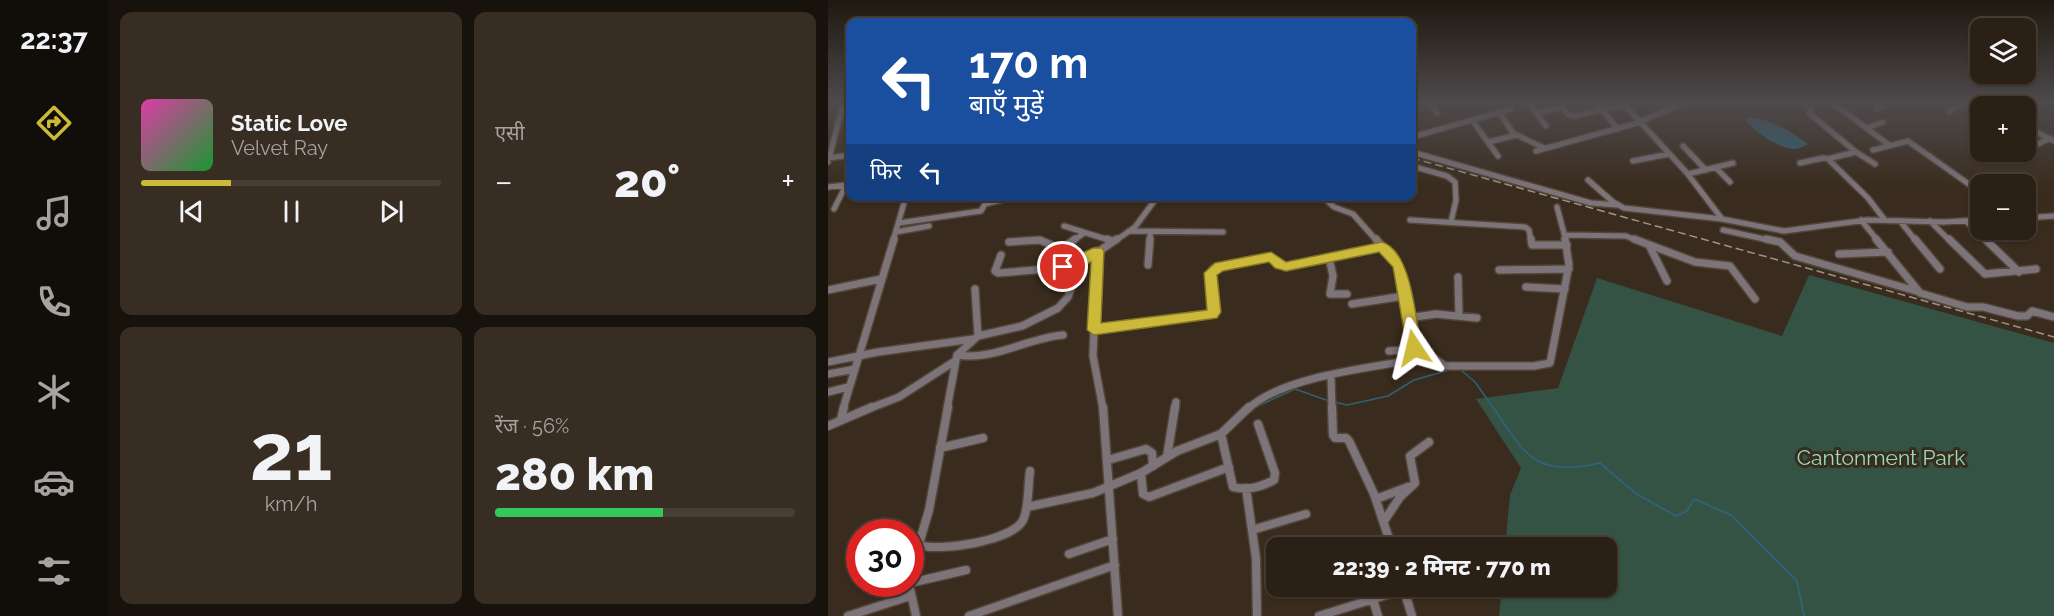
<!DOCTYPE html>
<html lang="hi">
<head>
<meta charset="utf-8">
<style>
  body { margin:0; font-family:Raleway,"Noto Sans Devanagari",sans-serif; background:#372d23; color:#f1f3f6; height:100vh; display:flex; flex-direction:column; font-size:22px; white-space:nowrap }
  * { box-sizing:border-box; margin:0 }
  p { font-size:20px; color:#a6a3a1 }
  .icon { flex:none; width:33px; height:33px; fill:none; stroke:currentColor; stroke-width:2; stroke-linecap:round; stroke-linejoin:round }
  .map { position:relative; flex:1; overflow:hidden }
  .drawer { display:flex; flex-direction:column; gap:12px; padding:12px; background:#18120c; width:720px }
  .drawer>* { flex:none }
  .guide { position:absolute; left:18px; top:18px; width:570px; height:183px; border-radius:12px; box-shadow:0 2px 4px #0004,0 0 0 2px #473e35; background:#1a4fa0; color:#fff; overflow:hidden }
  .buttons { position:absolute; left:1142px; top:18px; display:grid; gap:12px }
  .buttons a { display:grid; place-items:center; width:66px; height:66px; border-radius:12px; background:#2b2016; box-shadow:0 2px 4px #0004,0 0 0 2px #473e35; font-size:30px }
  .speed { position:absolute; left:18px; top:519px; display:flex; gap:12px; font-size:30px; font-weight:700; text-align:center }
  .speed>* { display:grid; place-content:center; width:78px; height:78px; border-radius:50%; background:#2b2016; box-shadow:0 2px 4px #0004,0 0 0 2px #473e35; line-height:1 }
  .speed .limit { border:9px solid #d22; background:#fff; color:#111 }
  .pin { position:absolute; display:grid; place-items:center; width:51px; height:51px; color:#fff; margin:-26px; border:3px solid #fff; border-radius:50%; box-shadow:0 2px 6px #0007 }
  .me { position:absolute; width:66px; margin:-33px; rotate:350deg; stroke-linejoin:round; filter:drop-shadow(0 0 4px #0008) }
  .turn { display:flex; align-items:center; gap:21px; height:126px; padding:0 24px; font-size:27px }
  .turn .icon { width:78px; height:78px; stroke-width:2.5 }
  .turn b { display:block; font-size:42px; line-height:51px }
  .then { display:flex; align-items:center; height:57px; padding:0 24px; background:#0003; gap:12px; font-size:22px }
  .big { font-size:45px; font-weight:800; line-height:1.1 }
  .drawer .card { flex:1; display:flex; flex-direction:column; justify-content:center; gap:9px; min-width:0; padding:0 21px; border-radius:12px; background:#372d23 }
  .drawer .dial { align-items:center; gap:0 }
  .dial b { font-size:78px; line-height:1 }
  .song { display:flex; align-items:center; gap:18px }
  .cover { width:72px; height:72px; border-radius:9px; background:linear-gradient(135deg,hsl(320 70% 55%),hsl(130 70% 35%)) }
  .played { height:6px; border-radius:3px; background:linear-gradient(90deg,#ccb939 30%,#473e35 30%) }
  .keys { display:flex; justify-content:space-around; direction:ltr }
  .heat { display:flex; justify-content:space-between; align-items:center; font-size:33px; direction:ltr }
  .charge { height:9px; border-radius:4px; background:linear-gradient(90deg,#34c759 56%,#473e35 0) }
  .drawer .tiles { flex:1; display:grid; gap:12px; grid-template-columns:repeat(2,1fr) }
  .trip { position:absolute; left:438px; top:537px; width:351px; height:60px; border-radius:12px; background:#2b2016; box-shadow:0 2px 4px #0004,0 0 0 2px #473e35; font-weight:800; line-height:60px; text-align:center }
  main { display:flex; flex:1; min-height:0 }
  .tabs { display:flex; flex-direction:column; width:108px; justify-content:space-around; align-items:center; background:#110d09; color:#a6a3a1 }
  .tabs .icon { width:42px; height:42px }
  .tabs .on { color:#ccb939 }
  .tabs b { font-size:27px; color:#f1f3f6 }
  .map>svg:first-child { display:block }
  .green { fill:#345345 }
  .water { fill:#2f6273 }
  .lines { fill:none; stroke-linecap:round; stroke-linejoin:round }
  .stream-far1 { stroke:#2f6273; stroke-width:1.5 }
  .stream { stroke:#2f6273; stroke-width:2 }
  .minor-far2-casing { stroke:#534639; stroke-width:8 }
  .minor-far1-casing { stroke:#534639; stroke-width:10 }
  .minor-casing { stroke:#534639; stroke-width:11 }
  .minor-far2 { stroke:#7d747a; stroke-width:5 }
  .minor-far1 { stroke:#7d747a; stroke-width:7 }
  .minor { stroke:#7d747a; stroke-width:8 }
  .rail { stroke:#9e9388; stroke-width:1.5; stroke-dasharray:8 4; stroke-linecap:butt }
  .route { fill:#ccb939; stroke:#857825; stroke-width:1.5 }
  .labels { text-anchor:middle; stroke-width:6; stroke-linejoin:round; paint-order:stroke }
  .park-label { font-size:21px; fill:#92dfbc; stroke:#392b1d }
</style>
</head>
<body>
<main>
<nav class="tabs">
<b>22:37</b>
<svg class="icon on" aria-label="directions" viewBox="0 0 24 24"><path d="M12 3l9 9-9 9-9-9zM9 14v-3h6M13 9l2 2-2 2"/></svg>
<svg class="icon" aria-label="music" viewBox="0 0 24 24"><path d="M9 18V5l10-2v13"/><circle cx="6" cy="18" r="3"/><circle cx="16" cy="16" r="3"/></svg>
<svg class="icon" aria-label="phone" viewBox="0 0 24 24"><path d="M5 4h4l2 5-3 2q2 4 5 5l2-3 5 2v4C11 20 4 13 5 4z"/></svg>
<svg class="icon" aria-label="climate" viewBox="0 0 24 24"><path d="M12 3v18M4 7l16 10M4 17L20 7"/></svg>
<svg class="icon" aria-label="car" viewBox="0 0 24 24"><path d="M5 17H2v-5l4-1 3-4h7l3 4 3 1v5h-3M9 17h6M6 11h13"/><circle cx="7" cy="17" r="2"/><circle cx="17" cy="17" r="2"/></svg>
<svg class="icon" aria-label="filters" viewBox="0 0 24 24"><path d="M4 7h16M4 17h16"/><circle cx="9" cy="7" r="2"/><circle cx="15" cy="17" r="2"/></svg>
</nav>
<section class="drawer">
<div class="tiles">
<div class="card">
<div class="song"><i class="cover"></i><div><b>Static Love</b><p>Velvet Ray</p></div></div>
<div class="played"></div>
<div class="keys"><svg class="icon" aria-label="previous" viewBox="0 0 24 24"><path d="M18 5L8 12l10 7zM5 5v14"/></svg><svg class="icon" aria-label="pause" viewBox="0 0 24 24"><path d="M8 5v14M16 5v14"/></svg><svg class="icon" aria-label="next" viewBox="0 0 24 24"><path d="M6 5l10 7-10 7zM19 5v14"/></svg></div>
</div>
<div class="card"><p>एसी</p>
<div class="heat"><a>−</a><b class="big">20°</b><a>+</a></div>
</div>
<div class="card dial"><b>21</b><p>km/h</p></div>
<div class="card"><p>रेंज · 56%</p><b class="big">280 km</b><div class="charge"></div></div>
</div>
</section>
<div class="map">
<svg width="1226" height="616" viewBox="0 0 1226 616">
  <rect width="100%" height="100%" fill="#392b1d"/>
  <path class="green" d="M 981,275 L 1226,343 L 1226,616 L 671,616 L 674,587 L 778,586 L 778,548 L 677,547 L 682,495 L 693,468 L 648,399 L 730,388 L 769,278 L 954,336 Z"/>
  <path class="water" d="M 922,117 C 945,120 962,131 980,144 C 976,146 970,149 966,149 C 951,149 926,131 917,120 Z"/>
  <g class="lines">
    <path class="stream-far1" d="M 633,370 L 647,382 L 666,409
      M 506,402 L 519,405 L 560,396 L 586,380 L 625,369
      M 428,407 L 467,389 L 501,401"/>
    <path class="stream" d="M 665,407 C 698,457 708,477 772,463 L 807,493 L 848,516 L 859,511 L 866,499 L 903,515 L 969,581 L 976,616"/>
    <defs>
      <path id="minor-far2" d="M 602,103 L 609,113
        M 701,103 L 718,126
        M 730,103 L 741,115 L 746,116 L 798,104
        M 768,103 L 790,129
        M 795,103 L 859,173 L 894,219
        M 975,103 L 983,108 L 981,113 L 1028,152 L 1003,158 L 1002,161 L 1040,198 L 1056,219
        M 1005,103 L 1061,145
        M 1177,103 L 1182,106
        M 1049,109 L 1054,106 L 1052,103
        M 1121,111 L 1135,103
        M 671,112 L 685,133 L 716,148
        M 708,113 L 734,107
        M 644,120 L 670,156
        M 1197,126 L 1226,141
        M 1038,128 L 1055,122
        M 584,137 L 683,109
        M 660,142 L 689,135
        M 855,146 L 878,170
        M 1206,146 L 1222,138
        M 1045,150 L 1080,141 L 1152,192
        M 708,151 L 809,123 L 855,103
        M 584,152 L 763,203 L 789,205
        M 1028,152 L 1047,164
        M 0,158 L 22,155
        M 805,161 L 841,154
        M 0,162 C 6,142 9,123 16,103
        M 972,163 L 995,158 L 1002,159
        M 584,166 L 619,176 L 627,182 L 628,200 L 623,222
        M 888,168 L 902,182
        M 860,174 L 905,163
        M 760,180 L 785,202 L 796,208 L 894,219 L 956,231 L 1039,220 L 1115,222 L 1152,220
        M 0,187 L 18,185 L 6,209
        M 387,196 L 397,198
        M 494,196 L 506,207 L 525,214 L 549,241
        M 729,207 L 738,241
        M 1197,218 L 1226,216
        M 582,220 L 697,227 L 701,230 L 703,241
        M 1033,220 L 1050,241
        M 1072,221 L 1088,241
        M 1102,221 L 1122,241
        M 1138,221 L 1158,241
        M 71,223 L 153,211 L 157,204 L 173,200
        M 236,226 L 284,241
        M 895,230 L 945,241
        M 301,231 L 395,232
        M 68,232 L 101,226
        M 737,235 L 798,236 L 810,241
        M 65,241 L 78,196
        M 204,241 L 213,241
        M 245,241 L 256,233
        M 287,241 L 307,227 L 330,196
        M 321,241 L 323,232"/>
      <path id="minor-far1" d="M 279,239 L 285,241
        M 548,239 L 571,267 L 586,348
        M 703,239 L 704,245 L 739,245
        M 806,239 L 867,262 L 902,266 L 927,299
        M 938,239 L 952,242 L 967,256 L 1088,291
        M 1048,239 L 1092,293 L 1139,307 L 1155,307 L 1190,316 L 1199,316 L 1204,311 L 1226,317
        M 1087,239 L 1112,269
        M 1121,239 L 1157,274 L 1208,269
        M 1157,239 L 1191,272
        M 181,242 L 212,240 L 256,259
        M 821,245 L 839,281
        M 233,249 L 247,239
        M 269,251 L 265,356 L 275,409
        M 1011,254 L 1060,252
        M 173,255 L 167,271 L 170,273 L 233,268 L 253,258
        M 501,258 L 505,276 L 502,294 L 519,294
        M 320,265 L 322,239
        M 671,270 L 741,269
        M 630,277 L 631,316
        M 698,287 L 737,289
        M 147,289 L 150,336
        M 0,290 L 53,279
        M 524,304 L 576,296
        M 580,318 L 608,314 L 649,318
        M 266,330 L 384,314 L 386,312 L 382,273 L 386,268 L 440,257 C 448,258 450,264 458,267 L 554,247
        M 561,351 L 594,349 L 617,366 L 706,366 L 722,363 L 741,265 L 737,239
        M 129,355 C 166,361 199,338 235,335
        M 0,362 L 50,352 L 145,339
        M 0,374 L 27,369
        M 503,376 L 504,409
        M 0,392 L 20,387
        M 15,409 L 66,239
        M 40,409 L 71,397 L 127,361
        M 119,409 L 129,355 L 150,336 L 194,326 L 230,308 L 240,297 L 252,264 L 289,239
        M 347,409 L 348,402
        M 420,409 C 455,375 554,366 604,357"/>
      <path id="minor" d="M 275,407 L 290,616
        M 504,407 L 505,435 L 507,438 L 518,438 L 521,441 L 546,494 L 564,548
        M 13,419 L 16,407
        M 0,426 L 44,407
        M 393,434 L 405,487 C 419,491 433,487 446,480 L 447,473 L 430,424
        M 112,448 L 155,438
        M 339,457 L 347,407
        M 280,460 L 318,449 L 324,453 L 325,466
        M 313,473 L 315,494 L 321,497 L 401,467
        M 418,488 L 428,558 L 429,616
        M 548,499 L 580,487
        M 199,507 L 265,493 L 313,473 L 349,451 L 393,434 L 421,407
        M 556,521 L 572,497 L 587,483 L 582,456 L 601,442
        M 424,530 L 478,514
        M 91,545 C 111,552 188,541 196,518 C 201,504 200,485 202,471
        M 241,554 L 285,539
        M 82,574 L 101,510 L 120,407
        M 82,583 L 138,570
        M 81,584 L 88,616
        M 575,587 L 584,616
        M 545,600 L 550,616
        M 20,616 L 82,596
        M 141,616 L 287,565
        M 491,616 L 587,586"/>
    </defs>
    <use href="#minor-far2" class="minor-far2-casing"/>
    <use href="#minor-far1" class="minor-far1-casing"/>
    <use href="#minor" class="minor-casing"/>
    <use href="#minor-far2" class="minor-far2"/>
    <use href="#minor-far1" class="minor-far1"/>
    <use href="#minor" class="minor"/>
    <path class="rail" d="M 584,158 L 1226,337"/>
  </g>
  <linearGradient id="sky" x2="0" y2="1"><stop stop-color="#1f1810"/><stop offset="0.54" stop-color="#4e4a4c"/><stop offset="1" stop-color="#4e4a4c" stop-opacity="0"/></linearGradient>
  <rect width="1226" height="190" fill="url(#sky)"/>
  <path class="route" d="M 554,242 C 584,251 588,321 593,348 L 591,352 L 581,352 L 579,348 L 565,267 L 551,252 L 458,271 L 447,268 L 441,262 L 395,271 L 389,275 L 393,312 L 389,318 L 266,335 L 259,330 L 263,262 L 235,272 L 229,267 L 231,264 L 265,248 L 274,248 L 276,251 L 273,323 L 379,310 L 376,273 L 387,263 L 443,252 L 458,262 Z"/>
  <g class="labels">
    <g class="park-label">
      <text x="1053" y="465">Cantonment Park</text>
    </g>
  </g>
</svg>
<div class="buttons">
<a><svg class="icon" aria-label="layers" viewBox="0 0 24 24"><path d="M12 4l9 5-9 5-9-5zM3 14l9 5 9-5"/></svg></a>
<a>+</a>
<a>−</a>
</div>
<div class="speed"><div class="limit">30</div></div>
<div class="pin" style="left:235px;top:267px;background:#d93025"><svg class="icon" aria-label="arrive" viewBox="0 0 24 24"><path d="M6 21V4h12l-3 4 3 4H6"/></svg></div>
<svg class="me" style="left:586px;top:348px" viewBox="-20 -20 40 40"><path d="M0-17L14 15 0 8-14 15z" fill="#ccb939" stroke="#fff" stroke-width="4"/></svg>
<div class="trip">22:39 · 2 मिनट · 770 m</div>
<div class="guide">
<div class="turn"><svg class="icon" aria-label="left" viewBox="0 0 24 24"><path d="M17 20v-9H6M10 6l-5 5 5 5"/></svg><div><b>170 m</b>बाएँ मुड़ें</div></div>
<div class="then">फिर<svg class="icon" aria-label="left" viewBox="0 0 24 24"><path d="M17 20v-9H6M10 6l-5 5 5 5"/></svg></div>
</div>
</div>
</main>
</body>
</html>
